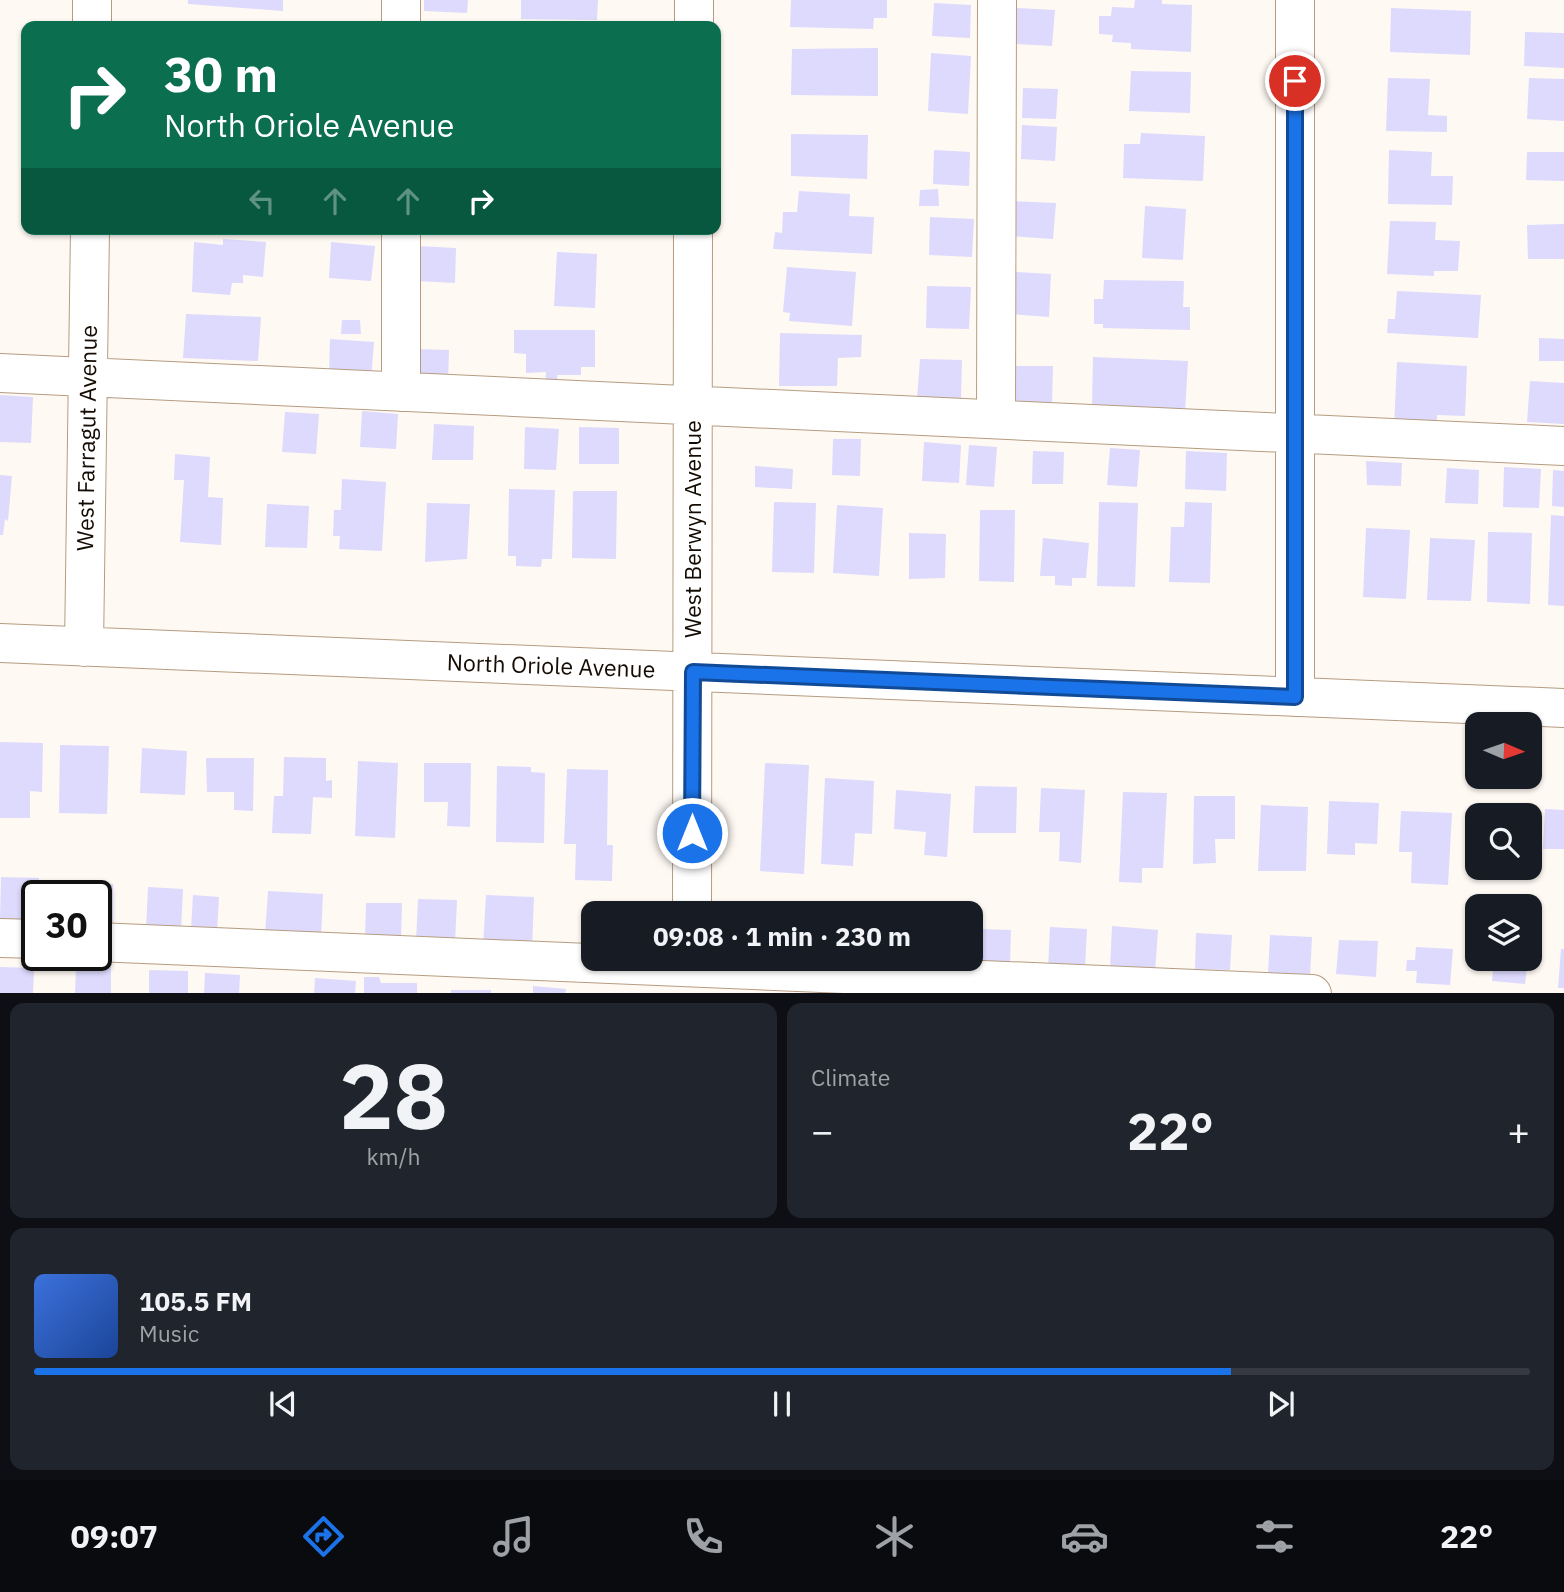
<!DOCTYPE html>
<html lang="en">
<head>
<meta charset="utf-8">
<style>
  body { margin:0; font-family:"IBM Plex Sans",sans-serif; background:#20242c; color:#f1f3f6; height:100vh; display:flex; flex-direction:column; font-size:26px; white-space:nowrap }
  * { box-sizing:border-box; margin:0 }
  p { font-size:23px; color:#9ea1a6 }
  .icon { flex:none; width:38px; height:38px; fill:none; stroke:currentColor; stroke-width:2; stroke-linecap:round; stroke-linejoin:round }
  .map { position:relative; height:993px; overflow:hidden }
  .drawer { display:flex; flex-direction:column; gap:10px; padding:10px; background:#0d0f14; flex:1 }
  .drawer>* { flex:none }
  .top-card { position:absolute; left:21px; top:21px; width:700px; height:214px; border-radius:14px; box-shadow:0 2px 5px #0004; background:#0b6e4f; color:#fff; overflow:hidden }
  .needle { width:46px; rotate:92deg }
  .buttons { position:absolute; left:1465px; top:712px; display:grid; gap:14px }
  .buttons a { display:grid; place-items:center; width:77px; height:77px; border-radius:14px; background:#171b24; box-shadow:0 2px 5px #0004; font-size:35px }
  .speed { position:absolute; left:21px; top:880px; display:flex; gap:14px; font-size:35px; font-weight:700; text-align:center }
  .speed>* { display:grid; place-content:center; width:91px; height:91px; border-radius:50%; background:#171b24; box-shadow:0 2px 5px #0004; line-height:1 }
  .speed .limit { border:4px solid #111; border-radius:10px; background:#fff; color:#111 }
  .pin { position:absolute; display:grid; place-items:center; width:60px; height:60px; color:#fff; margin:-30px; border:4px solid #fff; border-radius:50%; box-shadow:0 2px 7px #0007 }
  .me { position:absolute; width:77px; margin:-38px; rotate:0deg; stroke-linejoin:round; filter:drop-shadow(0 0 5px #0008) }
  .turn { display:flex; align-items:center; gap:24px; height:147px; padding:0 28px; font-size:32px }
  .turn .icon { width:91px; height:91px; stroke-width:2.5 }
  .turn b { display:block; font-size:49px; line-height:60px }
  .lanes { display:flex; align-items:center; height:66px; padding:0 28px; background:#0003; justify-content:center; gap:35px; direction:ltr }
  .lanes .off { opacity:.35 }
  .big { font-size:52px; font-weight:700; line-height:1.1 }
  .drawer .widget { flex:1; display:flex; flex-direction:column; justify-content:center; gap:10px; min-width:0; padding:0 24px; border-radius:14px; background:#20242c }
  .drawer .dial { align-items:center; gap:0 }
  .dial b { font-size:91px; line-height:1 }
  .song { display:flex; align-items:center; gap:21px }
  .cover { width:84px; height:84px; border-radius:10px; background:linear-gradient(135deg,hsl(220 70% 55%),hsl(220 70% 35%)) }
  .played { height:7px; border-radius:4px; background:linear-gradient(90deg,#1a73e8 80%,#363941 80%) }
  .keys { display:flex; justify-content:space-around; direction:ltr }
  .heat { display:flex; justify-content:space-between; align-items:center; font-size:38px; direction:ltr }
  .drawer .tiles { flex:1; display:grid; gap:10px; grid-template-columns:1fr 1fr }
  .widget:last-child { grid-column:span 2 }
  .trip { position:absolute; left:581px; top:901px; width:402px; height:70px; border-radius:14px; background:#171b24; box-shadow:0 2px 5px #0004; font-weight:700; line-height:70px; text-align:center }
  .tab-bar { display:flex; height:112px; justify-content:space-around; align-items:center; background:#090b0e; color:#9ea1a6 }
  .tab-bar .icon { width:49px; height:49px }
  .tab-bar .active { color:#1a73e8 }
  .tab-bar b { font-size:32px; color:#f1f3f6 }
  .map>svg:first-child { display:block }
  .building { fill:#dddafd }
  .lines { fill:none; stroke-linecap:round; stroke-linejoin:round }
  .minor-casing { stroke:#b59c80; stroke-width:40 }
  .minor { stroke:#fff; stroke-width:38 }
  .route-casing { stroke:#114b97; stroke-width:18 }
  .route { stroke:#1a73e8; stroke-width:12 }
  .labels { text-anchor:middle; stroke-width:5; stroke-linejoin:round; paint-order:stroke }
  .street-label { font-size:23px; fill:#140b03; stroke:#fff }
</style>
</head>
<body>
<div class="map">
<svg width="1564" height="994" viewBox="0 0 1564 994">
  <rect width="100%" height="100%" fill="#fff9f3"/>
  <path class="building" d="M 188,0 L 283,0 L 283,11 L 188,4 Z
    M 424,0 L 468,0 L 467,13 L 424,11 Z
    M 521,0 L 598,0 L 597,20 L 521,19 Z
    M 791,0 L 887,0 L 887,18 L 874,18 L 873,29 L 790,27 Z
    M 1135,0 L 1162,0 L 1162,4 L 1192,5 L 1191,52 L 1131,49 L 1131,43 L 1112,42 L 1113,35 L 1099,34 L 1099,16 L 1111,16 L 1112,7 L 1134,8 Z
    M 934,3 L 971,5 L 970,38 L 932,36 Z
    M 1017,8 L 1055,10 L 1052,46 L 1015,44 Z
    M 1391,8 L 1471,11 L 1470,55 L 1390,52 Z
    M 1525,32 L 1564,33 L 1564,68 L 1524,66 Z
    M 878,48 L 878,96 L 791,95 L 792,49 Z
    M 931,53 L 971,56 L 968,114 L 928,111 Z
    M 1131,71 L 1191,72 L 1190,113 L 1129,111 Z
    M 1388,78 L 1430,79 L 1428,115 L 1447,116 L 1447,132 L 1386,131 Z
    M 1529,78 L 1564,79 L 1564,121 L 1527,119 Z
    M 1023,88 L 1058,89 L 1056,119 L 1022,118 Z
    M 1022,125 L 1057,127 L 1055,161 L 1021,159 Z
    M 1141,133 L 1205,136 L 1203,181 L 1123,178 L 1124,144 L 1140,144 Z
    M 791,134 L 868,135 L 867,179 L 791,176 Z
    M 934,150 L 970,152 L 969,186 L 933,184 Z
    M 1389,150 L 1432,152 L 1431,176 L 1453,176 L 1452,205 L 1388,204 Z
    M 1527,152 L 1564,152 L 1564,181 L 1526,180 Z
    M 938,189 L 939,206 L 919,206 L 920,190 Z
    M 799,191 L 850,194 L 849,216 L 874,217 L 872,254 L 773,249 L 775,232 L 782,233 L 783,212 L 797,212 Z
    M 1013,201 L 1056,203 L 1053,239 L 1010,236 Z
    M 1145,206 L 1186,209 L 1183,260 L 1142,258 Z
    M 930,217 L 974,219 L 972,257 L 929,255 Z
    M 1390,221 L 1436,222 L 1435,240 L 1460,241 L 1458,271 L 1434,271 L 1434,276 L 1387,274 Z
    M 1564,224 L 1564,259 L 1528,259 L 1527,225 Z
    M 223,239 L 266,242 L 263,277 L 243,275 L 243,283 L 232,283 L 230,295 L 192,292 L 194,242 L 223,245 Z
    M 331,242 L 375,246 L 371,281 L 329,278 Z
    M 417,246 L 456,248 L 455,283 L 416,281 Z
    M 557,252 L 597,254 L 595,308 L 554,306 Z
    M 787,267 L 856,272 L 852,326 L 789,321 L 790,313 L 783,312 Z
    M 1014,272 L 1051,274 L 1049,317 L 1011,314 Z
    M 1104,280 L 1184,281 L 1183,307 L 1190,307 L 1190,330 L 1103,328 L 1103,324 L 1094,324 L 1094,299 L 1103,299 Z
    M 927,286 L 971,287 L 969,329 L 926,328 Z
    M 1397,291 L 1481,295 L 1478,338 L 1387,333 L 1388,319 L 1395,319 Z
    M 186,314 L 261,317 L 258,361 L 183,358 Z
    M 342,320 L 360,320 L 361,334 L 341,334 Z
    M 514,330 L 595,330 L 595,367 L 581,367 L 581,375 L 557,375 L 558,386 L 545,385 L 546,372 L 526,373 L 526,354 L 514,353 Z
    M 780,333 L 862,335 L 861,357 L 838,358 L 837,386 L 779,386 Z
    M 1539,338 L 1564,339 L 1564,361 L 1539,361 Z
    M 330,339 L 374,342 L 371,380 L 329,376 Z
    M 417,349 L 449,350 L 448,382 L 417,382 Z
    M 1093,357 L 1188,361 L 1185,412 L 1092,408 Z
    M 920,359 L 962,360 L 961,400 L 917,399 Z
    M 1397,362 L 1467,366 L 1465,416 L 1437,415 L 1437,429 L 1394,426 Z
    M 1013,366 L 1053,366 L 1052,405 L 1011,403 Z
    M 1530,381 L 1564,383 L 1564,424 L 1527,422 Z
    M 0,395 L 33,397 L 31,443 L 0,442 Z
    M 362,411 L 398,414 L 396,449 L 360,447 Z
    M 285,412 L 319,414 L 316,454 L 282,452 Z
    M 434,424 L 474,426 L 473,460 L 432,460 Z
    M 525,427 L 559,429 L 556,470 L 524,469 Z
    M 579,427 L 619,428 L 619,464 L 579,464 Z
    M 833,439 L 861,439 L 860,476 L 832,475 Z
    M 924,442 L 961,445 L 959,483 L 922,481 Z
    M 969,445 L 997,447 L 994,487 L 966,485 Z
    M 1110,448 L 1140,450 L 1137,487 L 1107,485 Z
    M 1033,451 L 1064,452 L 1063,484 L 1032,484 Z
    M 1186,451 L 1227,453 L 1226,491 L 1185,489 Z
    M 175,454 L 210,457 L 208,497 L 223,498 L 221,545 L 180,542 L 184,480 L 174,480 Z
    M 1366,461 L 1402,463 L 1401,486 L 1367,485 Z
    M 755,466 L 793,469 L 792,489 L 755,487 Z
    M 1504,467 L 1541,469 L 1539,508 L 1503,507 Z
    M 1447,468 L 1479,470 L 1478,504 L 1445,503 Z
    M 1553,470 L 1564,471 L 1564,507 L 1552,506 Z
    M 0,475 L 12,476 L 8,521 L 5,519 L 3,535 L 0,535 Z
    M 342,479 L 386,482 L 382,551 L 339,549 L 340,536 L 333,536 L 334,510 L 341,510 Z
    M 509,489 L 555,490 L 552,559 L 542,559 L 541,567 L 516,566 L 516,556 L 508,556 Z
    M 573,491 L 617,491 L 616,559 L 572,558 Z
    M 774,502 L 816,503 L 814,573 L 772,572 Z
    M 1099,502 L 1138,503 L 1135,587 L 1097,586 Z
    M 1185,502 L 1212,503 L 1210,583 L 1169,582 L 1171,527 L 1184,527 Z
    M 427,503 L 470,504 L 467,559 L 425,562 Z
    M 267,504 L 309,506 L 307,548 L 265,547 Z
    M 837,505 L 883,508 L 879,576 L 833,573 Z
    M 980,510 L 1015,510 L 1014,582 L 979,581 Z
    M 1551,515 L 1564,516 L 1564,606 L 1548,605 Z
    M 1366,528 L 1410,530 L 1406,599 L 1363,597 Z
    M 1488,532 L 1532,533 L 1530,604 L 1487,602 Z
    M 909,533 L 946,534 L 945,578 L 909,579 Z
    M 1043,538 L 1089,543 L 1086,578 L 1072,578 L 1072,586 L 1055,585 L 1055,576 L 1040,576 Z
    M 1430,538 L 1475,540 L 1471,601 L 1427,600 Z
    M 0,742 L 43,743 L 42,792 L 30,791 L 30,818 L 0,818 Z
    M 60,745 L 109,746 L 107,814 L 59,813 Z
    M 142,748 L 187,751 L 185,795 L 140,793 Z
    M 284,757 L 326,758 L 326,781 L 332,780 L 332,798 L 313,797 L 311,834 L 272,833 L 274,796 L 283,796 Z
    M 206,758 L 254,758 L 253,811 L 234,810 L 234,792 L 207,792 Z
    M 358,761 L 398,763 L 395,838 L 355,836 Z
    M 424,763 L 471,763 L 470,827 L 447,826 L 448,802 L 424,802 Z
    M 765,763 L 809,765 L 804,874 L 760,871 Z
    M 497,766 L 531,767 L 531,772 L 545,773 L 544,843 L 496,842 Z
    M 567,769 L 608,770 L 607,845 L 613,845 L 612,881 L 575,880 L 576,844 L 564,844 Z
    M 825,778 L 874,781 L 872,834 L 855,833 L 853,866 L 821,864 Z
    M 975,786 L 1017,787 L 1016,833 L 973,833 Z
    M 1041,788 L 1085,790 L 1081,863 L 1059,861 L 1060,832 L 1039,832 Z
    M 896,790 L 951,794 L 947,857 L 924,855 L 926,832 L 894,829 Z
    M 1123,792 L 1167,793 L 1163,868 L 1142,868 L 1142,883 L 1119,882 Z
    M 1194,796 L 1235,796 L 1235,839 L 1215,839 L 1216,863 L 1193,864 Z
    M 1329,801 L 1379,803 L 1377,844 L 1355,843 L 1355,855 L 1327,854 Z
    M 1261,805 L 1308,807 L 1306,871 L 1258,871 Z
    M 1483,806 L 1525,809 L 1524,816 L 1482,816 Z
    M 1545,809 L 1564,810 L 1564,849 L 1543,849 Z
    M 1401,811 L 1452,813 L 1448,885 L 1411,883 L 1412,852 L 1399,852 Z
    M 1,877 L 39,878 L 37,921 L 0,919 Z
    M 70,883 L 113,884 L 113,925 L 96,925 L 96,896 L 70,896 Z
    M 148,887 L 183,889 L 181,931 L 146,929 Z
    M 268,891 L 323,894 L 321,938 L 265,935 Z
    M 193,895 L 219,897 L 217,932 L 191,930 Z
    M 486,895 L 534,897 L 532,948 L 483,946 Z
    M 418,899 L 457,900 L 455,943 L 416,941 Z
    M 366,903 L 402,903 L 401,940 L 365,938 Z
    M 1112,926 L 1158,930 L 1155,973 L 1110,970 Z
    M 1050,927 L 1087,929 L 1085,969 L 1048,969 Z
    M 980,929 L 1011,930 L 1010,966 L 979,965 Z
    M 1196,933 L 1232,935 L 1230,970 L 1195,969 Z
    M 1270,935 L 1312,937 L 1310,977 L 1268,974 Z
    M 1339,940 L 1378,941 L 1376,977 L 1336,974 Z
    M 1416,947 L 1453,949 L 1450,985 L 1416,983 L 1417,971 L 1406,971 L 1407,960 L 1415,960 Z
    M 1561,949 L 1564,949 L 1564,988 L 1558,988 Z
    M 1494,959 L 1528,959 L 1525,984 L 1492,981 Z
    M 111,966 L 111,994 L 75,994 L 76,967 Z
    M 0,967 L 34,968 L 33,994 L 0,994 Z
    M 149,970 L 188,971 L 188,994 L 149,994 Z
    M 205,973 L 240,975 L 239,994 L 204,994 Z
    M 364,977 L 379,977 L 381,983 L 417,983 L 417,994 L 364,994 Z
    M 315,978 L 356,981 L 355,994 L 314,994 Z
    M 533,986 L 566,989 L 565,994 L 533,994 Z
    M 451,990 L 491,990 L 491,994 L 451,994 Z"/>
  <g class="lines">
    <defs>
      <path id="minor" d="M 401,0 L 401,26
        M 92,26 L 92,0
        M 694,26 L 694,0
        M 401,229 L 401,392
        M 0,373 L 1564,446
        M 996,419 L 997,0
        M 0,643 L 1564,708
        M 84,647 L 90,229
        M 1295,697 L 1295,0
        M 692,914 L 693,229
        M 0,938 L 37,939
        M 96,942 L 1312,994"/>
    </defs>
    <use href="#minor" class="minor-casing"/>
    <use href="#minor" class="minor"/>
  </g>
  <g class="lines">
    <defs>
      <path id="route" d="M 692,833 L 693,672 L 1295,697 L 1295,81"/>
    </defs>
    <use href="#route" class="route-casing"/>
    <use href="#route" class="route"/>
  </g>
  <g class="labels">
    <g class="street-label">
      <text transform="translate(87 438) rotate(-89)" y="8">West Farragut Avenue</text>
      <text transform="translate(693 529) rotate(-90)" y="8">West Berwyn Avenue</text>
      <text transform="translate(551 666) rotate(2)" y="8">North Oriole Avenue</text>
    </g>
  </g>
</svg>
<div class="buttons">
<a><svg class="needle" viewBox="-14 -14 28 28"><path d="M0-13l5 13h-10z" fill="#e53935"/><path d="M0 13l5-13h-10z" fill="#9ea1a6"/></svg></a>
<a><svg class="icon" aria-label="search" viewBox="0 0 24 24"><circle cx="10" cy="10" r="6"/><path d="M15 15l6 6"/></svg></a>
<a><svg class="icon" aria-label="layers" viewBox="0 0 24 24"><path d="M12 4l9 5-9 5-9-5zM3 14l9 5 9-5"/></svg></a>
</div>
<div class="speed"><div class="limit">30</div></div>
<div class="pin" style="left:1295px;top:81px;background:#d93025"><svg class="icon" aria-label="arrive" viewBox="0 0 24 24"><path d="M6 21V4h12l-3 4 3 4H6"/></svg></div>
<svg class="me" style="left:692px;top:833px" viewBox="-20 -20 40 40"><circle r="17" fill="#1a73e8" stroke="#fff" stroke-width="3"/><path d="M0-11L8 9 0 5-8 9z" fill="#fff"/></svg>
<div class="trip">09:08 · 1 min · 230 m</div>
<div class="top-card">
<div class="turn"><svg class="icon" aria-label="right" viewBox="0 0 24 24"><path d="M7 20v-9h11M14 6l5 5-5 5"/></svg><div><b>30 m</b>North Oriole Avenue</div></div>
<div class="lanes"><svg class="icon off" aria-label="left" viewBox="0 0 24 24"><path d="M17 20v-9H6M10 6l-5 5 5 5"/></svg><svg class="icon off" aria-label="ahead" viewBox="0 0 24 24"><path d="M12 20V5M6 11l6-6 6 6"/></svg><svg class="icon off" aria-label="ahead" viewBox="0 0 24 24"><path d="M12 20V5M6 11l6-6 6 6"/></svg><svg class="icon" aria-label="right" viewBox="0 0 24 24"><path d="M7 20v-9h11M14 6l5 5-5 5"/></svg></div>
</div>
</div>
<section class="drawer">
<div class="tiles">
<div class="widget dial"><b>28</b><p>km/h</p></div>
<div class="widget"><p>Climate</p>
<div class="heat"><a>−</a><b class="big">22°</b><a>+</a></div>
</div>
<div class="widget">
<div class="song"><i class="cover"></i><div><b>105.5 FM</b><p>Music</p></div></div>
<div class="played"></div>
<div class="keys"><svg class="icon" aria-label="previous" viewBox="0 0 24 24"><path d="M18 5L8 12l10 7zM5 5v14"/></svg><svg class="icon" aria-label="pause" viewBox="0 0 24 24"><path d="M8 5v14M16 5v14"/></svg><svg class="icon" aria-label="next" viewBox="0 0 24 24"><path d="M6 5l10 7-10 7zM19 5v14"/></svg></div>
</div>
</div>
</section>
<nav class="tab-bar">
<b>09:07</b>
<svg class="icon active" aria-label="directions" viewBox="0 0 24 24"><path d="M12 3l9 9-9 9-9-9zM9 14v-3h6M13 9l2 2-2 2"/></svg>
<svg class="icon" aria-label="music" viewBox="0 0 24 24"><path d="M9 18V5l10-2v13"/><circle cx="6" cy="18" r="3"/><circle cx="16" cy="16" r="3"/></svg>
<svg class="icon" aria-label="phone" viewBox="0 0 24 24"><path d="M5 4h4l2 5-3 2q2 4 5 5l2-3 5 2v4C11 20 4 13 5 4z"/></svg>
<svg class="icon" aria-label="climate" viewBox="0 0 24 24"><path d="M12 3v18M4 7l16 10M4 17L20 7"/></svg>
<svg class="icon" aria-label="car" viewBox="0 0 24 24"><path d="M5 17H2v-5l4-1 3-4h7l3 4 3 1v5h-3M9 17h6M6 11h13"/><circle cx="7" cy="17" r="2"/><circle cx="17" cy="17" r="2"/></svg>
<svg class="icon" aria-label="filters" viewBox="0 0 24 24"><path d="M4 7h16M4 17h16"/><circle cx="9" cy="7" r="2"/><circle cx="15" cy="17" r="2"/></svg>
<b>22°</b>
</nav>
</body>
</html>
